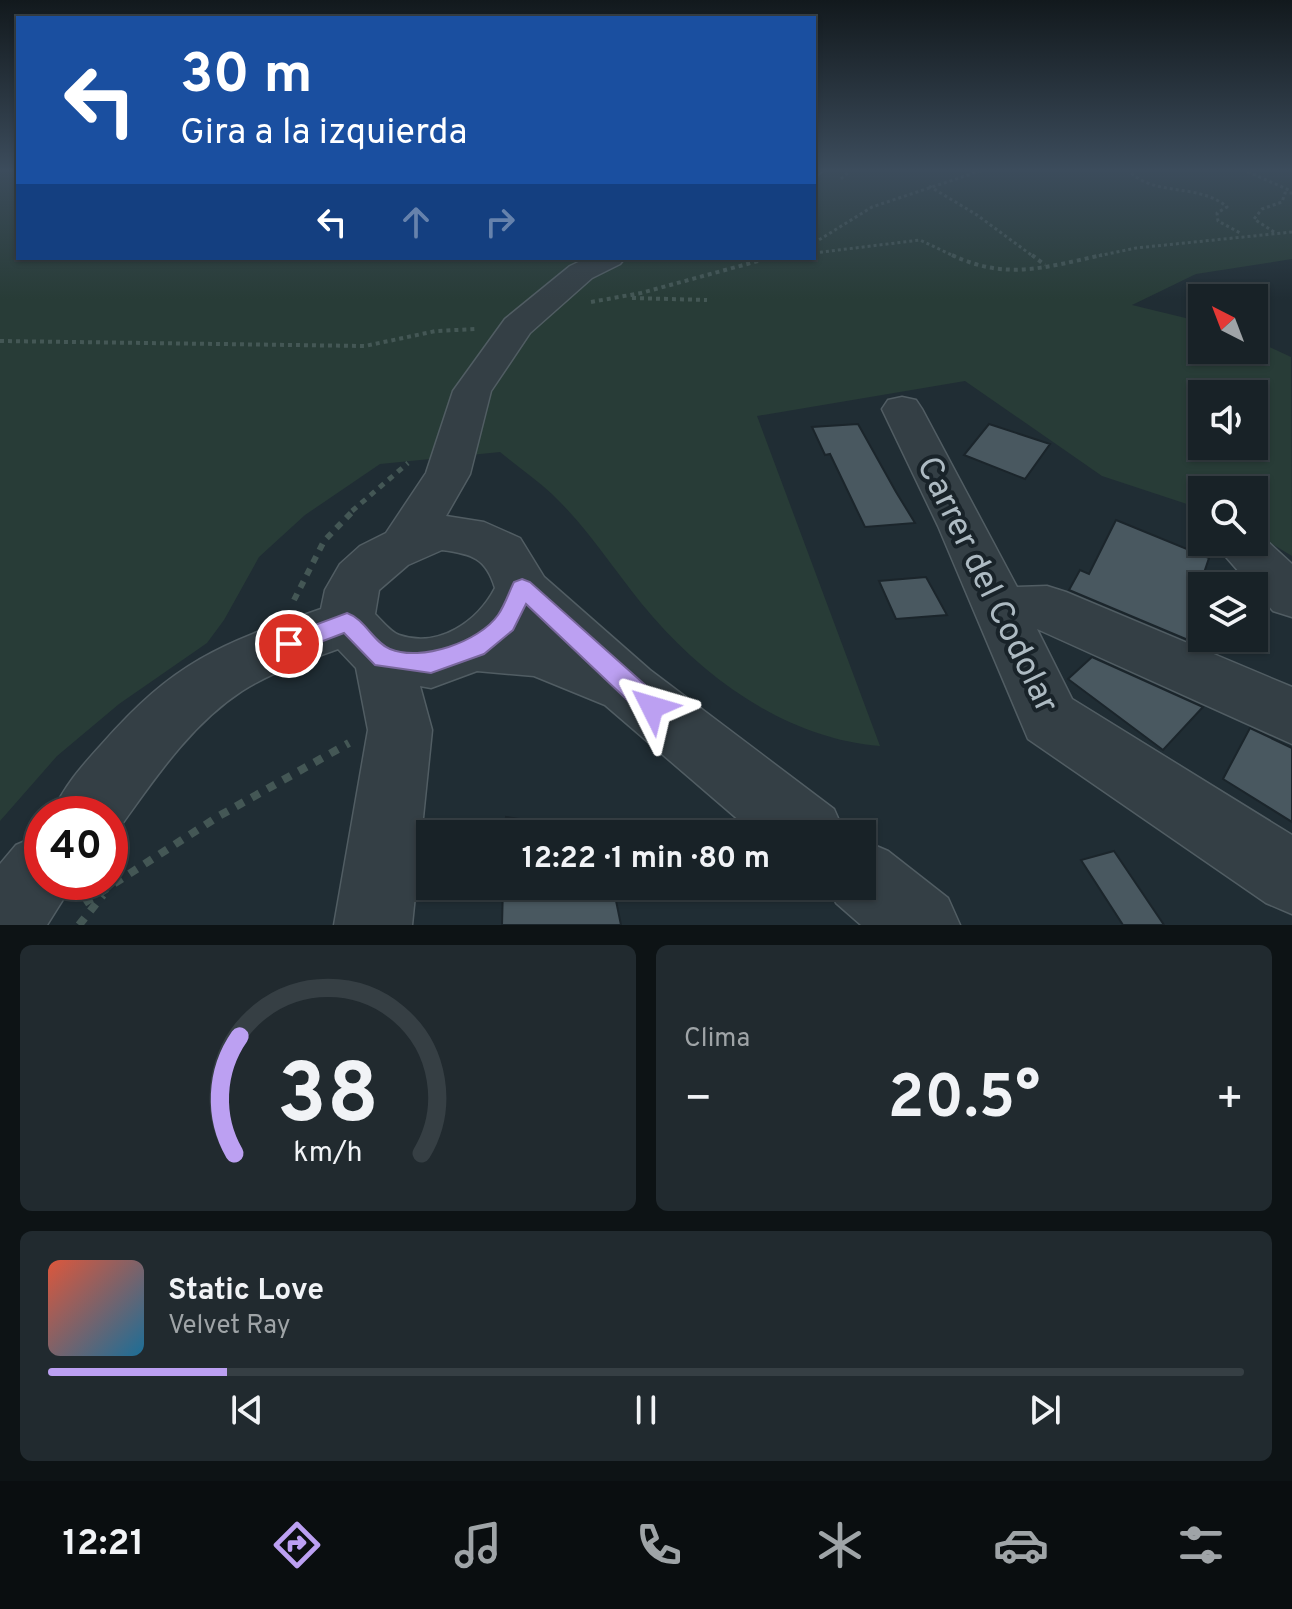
<!DOCTYPE html>
<html lang="es">
<head>
<meta charset="utf-8">
<style>
  body { margin:0; font-family:Overpass,sans-serif; background:#212a2f; color:#f1f3f6; height:100vh; display:flex; flex-direction:column; font-size:30px; white-space:nowrap }
  * { box-sizing:border-box; margin:0 }
  p { font-size:26px; color:#9fa4a7 }
  .icon { flex:none; width:44px; height:44px; fill:none; stroke:currentColor; stroke-width:2; stroke-linecap:round; stroke-linejoin:round }
  .map { position:relative; height:925px; overflow:hidden }
  .drawer { display:flex; flex-direction:column; gap:20px; padding:20px; background:#0d1315; flex:1 }
  .drawer>* { flex:none }
  .top-card { position:absolute; left:16px; top:16px; width:800px; height:244px; border-radius:0px; box-shadow:0 2px 6px #0004,0 0 0 2px #363f44; background:#1a4fa0; color:#fff; overflow:hidden }
  .needle { width:52px; rotate:318deg }
  .buttons { position:absolute; left:1188px; top:284px; display:grid; gap:16px }
  .buttons a { display:grid; place-items:center; width:80px; height:80px; border-radius:0px; background:#182227; box-shadow:0 2px 6px #0004,0 0 0 2px #363f44; font-size:40px }
  .speed { position:absolute; left:24px; top:796px; display:flex; gap:16px; font-size:40px; font-weight:700; text-align:center }
  .speed>* { display:grid; place-content:center; width:104px; height:104px; border-radius:50%; background:#182227; box-shadow:0 2px 6px #0004,0 0 0 2px #363f44; line-height:1 }
  .speed .limit { border:12px solid #d22; background:#fff; color:#111 }
  .pin { position:absolute; display:grid; place-items:center; width:68px; height:68px; color:#fff; margin:-34px; border:4px solid #fff; border-radius:50%; box-shadow:0 2px 8px #0007 }
  .me { position:absolute; width:88px; margin:-44px; rotate:310deg; stroke-linejoin:round; filter:drop-shadow(0 0 6px #0008) }
  .turn { display:flex; align-items:center; gap:28px; height:168px; padding:0 32px; font-size:36px }
  .turn .icon { width:104px; height:104px; stroke-width:2.5 }
  .turn b { display:block; font-size:56px; line-height:68px }
  .lanes { display:flex; align-items:center; height:76px; padding:0 32px; background:#0003; justify-content:center; gap:40px; direction:ltr }
  .lanes .off { opacity:.35 }
  .big { font-size:60px; font-weight:700; line-height:1.1 }
  .drawer .tile { flex:1; display:flex; flex-direction:column; justify-content:center; gap:12px; min-width:0; padding:0 28px; border-radius:12px; background:#212a2f }
  .drawer .dial { align-items:center; gap:0 }
  .dial svg { height:208px; overflow:visible; fill:none; stroke:#363f44; stroke-width:7; stroke-linecap:round; text-anchor:middle }
  .dial text { fill:#f1f3f6; stroke:none }
  .song { display:flex; align-items:center; gap:24px }
  .cover { width:96px; height:96px; border-radius:12px; background:linear-gradient(135deg,hsl(10 70% 55%),hsl(200 70% 35%)) }
  .played { height:8px; border-radius:4px; background:linear-gradient(90deg,#bca0f2 15%,#363f44 15%) }
  .keys { display:flex; justify-content:space-around; direction:ltr }
  .heat { display:flex; justify-content:space-between; align-items:center; font-size:44px; direction:ltr }
  .drawer .tiles { flex:1; display:grid; gap:20px; grid-template-columns:1fr 1fr }
  .tile:last-child { grid-column:span 2 }
  .trip { position:absolute; left:416px; top:820px; width:460px; height:80px; border-radius:0px; background:#182227; box-shadow:0 2px 6px #0004,0 0 0 2px #363f44; font-weight:700; line-height:80px; text-align:center }
  .tab-bar { display:flex; height:128px; justify-content:space-around; align-items:center; background:#0a0e10; color:#9fa4a7 }
  .tab-bar .icon { width:56px; height:56px }
  .tab-bar .selected { color:#bca0f2 }
  .tab-bar b { font-size:36px; color:#f1f3f6 }
  .map>svg:first-child { display:block }
  .green { fill:#283c37; fill-rule:evenodd }
  .building { fill:#495860; stroke:#1b252b; stroke-width:2 }
  .lines { fill:none; stroke-linecap:round; stroke-linejoin:round }
  .minor-casing { stroke:#515d63; stroke-width:3 }
  .path-far4 { stroke:#445755; stroke-width:3; stroke-dasharray:3 3; stroke-linecap:butt }
  .path-far3 { stroke:#445755; stroke-width:4; stroke-dasharray:4 4; stroke-linecap:butt }
  .path-far2 { stroke:#445755; stroke-width:5; stroke-dasharray:6 6; stroke-linecap:butt }
  .path-far1 { stroke:#445755; stroke-width:6; stroke-dasharray:7 7; stroke-linecap:butt }
  .path { stroke:#445755; stroke-width:8; stroke-dasharray:9 9; stroke-linecap:butt }
  .minor { fill:#343f45; fill-rule:evenodd }
  .route { fill:#bca0f2; stroke:#7a689d; stroke-width:2 }
  .labels { text-anchor:middle; stroke-width:8; stroke-linejoin:round; paint-order:stroke }
  .near-street-label { font-size:34px; fill:#adbac2; stroke:#192329 }
</style>
</head>
<body>
<div class="map">
<svg width="1292" height="925" viewBox="0 0 1292 925">
  <rect width="100%" height="100%" fill="#202d34"/>
  <path class="green" d="M 0,169 L 18,169 L 18,258 L 814,258 L 814,169 L 1292,169 L 1292,259 L 1196,274 L 1132,305 L 1202,322 L 1202,350 L 1254,350 L 1254,340 L 1291,357 L 1292,556 L 1254,533 L 1254,490 L 1202,490 L 1202,509 L 1102,476 L 965,381 L 757,416 L 880,746 C 791,739 710,683 653,617 C 618,577 591,531 552,494 C 536,479 517,466 500,452 L 380,464 L 305,515 L 259,557 L 224,620 L 207,643 L 119,704 L 57,756 L 0,821 ZM 1202,394 L 1254,394 L 1254,446 L 1202,446 Z"/>
  <path class="building" d="M 858,424 L 896,492 L 915,523 L 865,527 L 830,454 L 825,455 L 812,427 Z
    M 989,424 L 1050,444 L 1025,479 L 964,455 Z
    M 1116,520 L 1209,558 L 1188,620 L 1202,626 L 1202,638 L 1224,638 L 1219,653 L 1069,590 L 1080,570 L 1089,574 Z
    M 926,577 L 947,615 L 896,619 L 879,581 Z
    M 1092,657 L 1203,707 L 1202,708 L 1163,750 L 1068,679 Z
    M 1250,728 L 1292,748 L 1292,822 L 1223,779 Z
    M 506,817 L 578,828 L 583,834 L 505,834 Z
    M 1114,851 L 1164,925 L 1123,925 L 1081,860 Z
    M 503,886 L 613,886 L 621,925 L 502,925 Z"/>
  <g class="lines">
    <defs>
      <path id="minor" d="M 814,169 L 826,169 L 814,177 Z
        M 587,258 L 625,258 L 620,264 L 592,278 L 530,333 L 491,391 L 470,474 L 446,516 L 484,522 L 520,538 L 544,577 L 650,670 L 834,809 L 845,834 L 755,834 L 605,705 L 534,676 L 477,671 L 431,688 L 420,686 L 432,730 L 412,925 L 334,925 L 368,730 L 356,668 L 338,649 C 305,661 272,672 242,691 C 187,727 150,786 112,838 L 110,814 L 52,814 C 64,786 81,767 101,745 C 175,661 218,645 321,609 L 325,590 L 340,564 L 360,546 L 386,533 L 426,473 L 453,391 L 505,319 L 570,266 ZM 442,550 C 472,554 486,558 495,588 C 478,621 439,649 399,635 C 391,632 382,621 375,614 L 379,590 L 408,565 Z
        M 902,397 L 916,400 L 922,409 L 1017,587 L 1047,586 L 1066,592 L 1292,687 L 1292,744 L 1037,629 L 1072,699 L 1292,835 L 1292,914 L 1266,903 L 1028,739 L 938,526 L 882,409 L 888,400 Z
        M 1254,529 L 1292,564 L 1292,617 L 1273,611 L 1213,542 L 1254,542 Z
        M 42,834 L 42,882 L 74,882 L 47,925 L 0,925 L 0,864 L 16,845 Z
        M 862,840 L 888,851 L 948,898 L 960,925 L 861,925 L 836,903 L 829,886 L 862,886 Z"/>
    </defs>
    <use href="#minor" class="minor-casing"/>
    <path class="path-far4" d="M 1127,169 C 1153,198 1198,182 1227,207 L 1217,213 L 1218,221 L 1242,234
      M 1242,169 L 1291,191
      M 841,179 L 852,169
      M 929,186 L 977,215 L 1034,257
      M 1274,232 L 1254,219 L 1262,209 L 1282,202 L 1285,193 L 1292,193
      M 814,243 L 872,207 L 986,169
      M 814,253 L 920,240 L 956,257
      M 1093,257 L 1136,248 L 1292,232"/>
    <path class="path-far3" d="M 952,255 C 1007,281 1046,267 1102,255
      M 1032,255 L 1045,265
      M 632,298 L 707,300
      M 591,302 L 641,293 L 769,258
      M 0,341 L 365,346 L 436,331 L 476,329"/>
    <path class="path-far2" d="M 352,511 L 408,463"/>
    <path class="path-far1" d="M 294,600 L 324,541 L 355,509"/>
    <path class="path" d="M 84,903 L 219,816 L 349,743
      M 79,925 L 103,895"/>
    <use href="#minor" class="minor"/>
  </g>
  <linearGradient id="sky" x2="0" y2="1"><stop stop-color="#12191d"/><stop offset="0.57" stop-color="#3c4c5c"/><stop offset="1" stop-color="#3c4c5c" stop-opacity="0"/></linearGradient>
  <rect width="1292" height="299" fill="url(#sky)"/>
  <path class="route" d="M 522,579 L 530,582 L 661,699 L 665,707 L 661,715 L 652,719 L 643,715 L 526,604 L 513,630 L 484,654 L 431,673 L 375,665 L 344,633 L 289,654 L 280,651 L 277,644 L 280,638 L 347,613 C 365,619 373,642 390,649 C 421,662 479,642 498,615 C 505,605 509,592 514,582 Z"/>
  <g class="labels">
    <g class="near-street-label">
      <text transform="translate(989 584) rotate(64)" y="12">Carrer del Codolar</text>
    </g>
  </g>
</svg>
<div class="buttons">
<a><svg class="needle" viewBox="-14 -14 28 28"><path d="M0-13l5 13h-10z" fill="#e53935"/><path d="M0 13l5-13h-10z" fill="#9fa4a7"/></svg></a>
<a><svg class="icon" aria-label="sound" viewBox="0 0 24 24"><path d="M4 9h4l5-4v14l-5-4H4zM17 9q2 3 0 6"/></svg></a>
<a><svg class="icon" aria-label="search" viewBox="0 0 24 24"><circle cx="10" cy="10" r="6"/><path d="M15 15l6 6"/></svg></a>
<a><svg class="icon" aria-label="layers" viewBox="0 0 24 24"><path d="M12 4l9 5-9 5-9-5zM3 14l9 5 9-5"/></svg></a>
</div>
<div class="speed"><div class="limit">40</div></div>
<div class="pin" style="left:289px;top:644px;background:#d93025"><svg class="icon" aria-label="arrive" viewBox="0 0 24 24"><path d="M6 21V4h12l-3 4 3 4H6"/></svg></div>
<svg class="me" style="left:652px;top:707px" viewBox="-20 -20 40 40"><path d="M0-17L14 15 0 8-14 15z" fill="#bca0f2" stroke="#fff" stroke-width="4"/></svg>
<div class="trip">12:22 · 1 min · 80 m</div>
<div class="top-card">
<div class="turn"><svg class="icon" aria-label="left" viewBox="0 0 24 24"><path d="M17 20v-9H6M10 6l-5 5 5 5"/></svg><div><b>30 m</b>Gira a la izquierda</div></div>
<div class="lanes"><svg class="icon" aria-label="left" viewBox="0 0 24 24"><path d="M17 20v-9H6M10 6l-5 5 5 5"/></svg><svg class="icon off" aria-label="ahead" viewBox="0 0 24 24"><path d="M12 20V5M6 11l6-6 6 6"/></svg><svg class="icon off" aria-label="right" viewBox="0 0 24 24"><path d="M7 20v-9h11M14 6l5 5-5 5"/></svg></div>
</div>
</div>
<section class="drawer">
<div class="tiles">
<div class="tile dial"><svg viewBox="0 0 100 80">
<path d="M14 69A42 42 0 1 1 86 69"/>
<path d="M14 69A42 42 0 0 1 16 24" stroke="#bca0f2"/>
<text x="50" y="56" font-size="32" font-weight="700">38</text>
<text x="50" y="72" font-size="11">km/h</text>
</svg></div>
<div class="tile"><p>Clima</p>
<div class="heat"><a>−</a><b class="big">20.5°</b><a>+</a></div>
</div>
<div class="tile">
<div class="song"><i class="cover"></i><div><b>Static Love</b><p>Velvet Ray</p></div></div>
<div class="played"></div>
<div class="keys"><svg class="icon" aria-label="previous" viewBox="0 0 24 24"><path d="M18 5L8 12l10 7zM5 5v14"/></svg><svg class="icon" aria-label="pause" viewBox="0 0 24 24"><path d="M8 5v14M16 5v14"/></svg><svg class="icon" aria-label="next" viewBox="0 0 24 24"><path d="M6 5l10 7-10 7zM19 5v14"/></svg></div>
</div>
</div>
</section>
<nav class="tab-bar">
<b>12:21</b>
<svg class="icon selected" aria-label="directions" viewBox="0 0 24 24"><path d="M12 3l9 9-9 9-9-9zM9 14v-3h6M13 9l2 2-2 2"/></svg>
<svg class="icon" aria-label="music" viewBox="0 0 24 24"><path d="M9 18V5l10-2v13"/><circle cx="6" cy="18" r="3"/><circle cx="16" cy="16" r="3"/></svg>
<svg class="icon" aria-label="phone" viewBox="0 0 24 24"><path d="M5 4h4l2 5-3 2q2 4 5 5l2-3 5 2v4C11 20 4 13 5 4z"/></svg>
<svg class="icon" aria-label="climate" viewBox="0 0 24 24"><path d="M12 3v18M4 7l16 10M4 17L20 7"/></svg>
<svg class="icon" aria-label="car" viewBox="0 0 24 24"><path d="M5 17H2v-5l4-1 3-4h7l3 4 3 1v5h-3M9 17h6M6 11h13"/><circle cx="7" cy="17" r="2"/><circle cx="17" cy="17" r="2"/></svg>
<svg class="icon" aria-label="filters" viewBox="0 0 24 24"><path d="M4 7h16M4 17h16"/><circle cx="9" cy="7" r="2"/><circle cx="15" cy="17" r="2"/></svg>
</nav>
</body>
</html>
